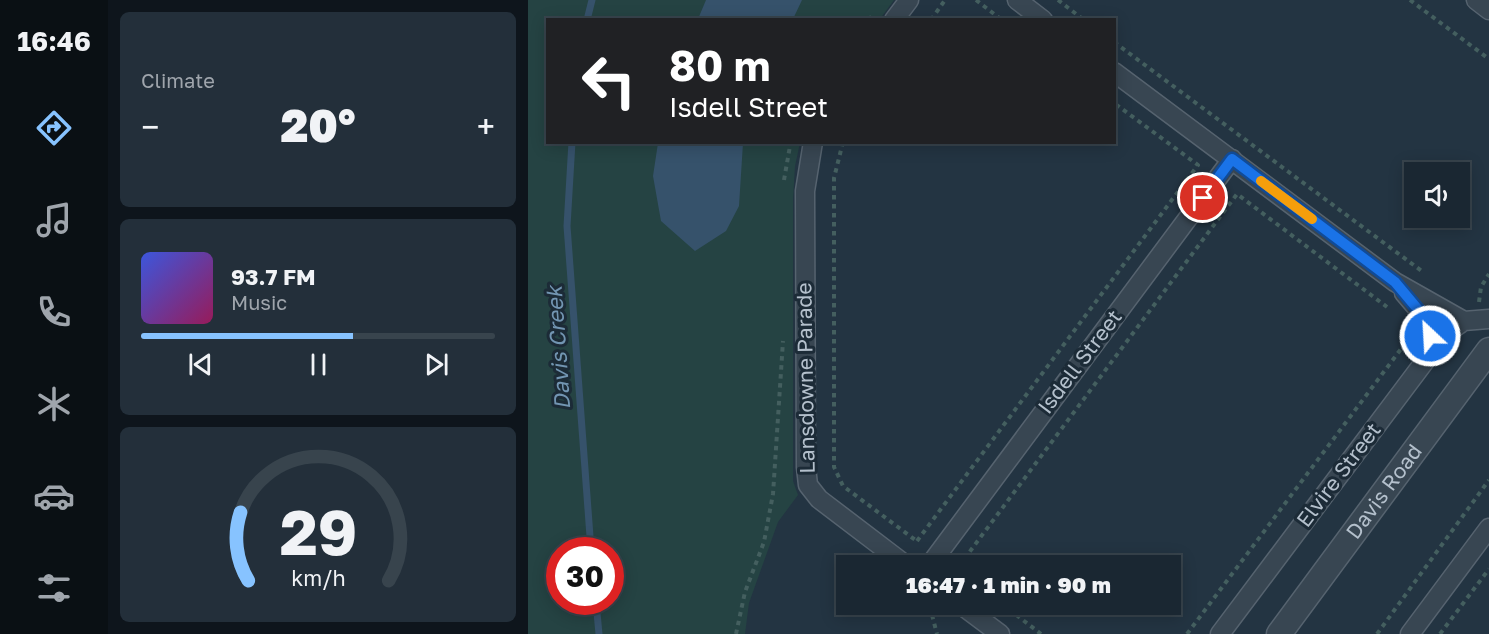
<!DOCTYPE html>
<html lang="en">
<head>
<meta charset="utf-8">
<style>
  body { margin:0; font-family:"Golos Text",sans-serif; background:#232f3a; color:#f1f3f6; height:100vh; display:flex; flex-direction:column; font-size:22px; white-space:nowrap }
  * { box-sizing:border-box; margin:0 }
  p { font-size:20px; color:#9fa5ac }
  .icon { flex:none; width:33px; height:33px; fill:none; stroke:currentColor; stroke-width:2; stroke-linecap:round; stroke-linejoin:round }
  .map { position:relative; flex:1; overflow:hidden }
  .sheet { display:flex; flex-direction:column; gap:12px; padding:12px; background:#0e151c; width:420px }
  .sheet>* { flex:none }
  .guide { position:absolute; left:18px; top:18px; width:570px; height:126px; border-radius:0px; box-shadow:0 3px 15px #0003,0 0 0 2px #38444d; background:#202124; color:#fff; overflow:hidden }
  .buttons { position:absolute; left:876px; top:162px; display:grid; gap:12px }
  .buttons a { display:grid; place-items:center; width:66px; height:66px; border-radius:0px; background:#1a2732; box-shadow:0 3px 15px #0003,0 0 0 2px #38444d; font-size:30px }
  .speed { position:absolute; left:18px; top:537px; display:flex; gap:12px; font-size:30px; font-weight:700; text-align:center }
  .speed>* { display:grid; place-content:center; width:78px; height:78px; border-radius:50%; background:#1a2732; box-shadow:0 3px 15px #0003,0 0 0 2px #38444d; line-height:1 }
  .speed .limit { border:9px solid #d22; background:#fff; color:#111 }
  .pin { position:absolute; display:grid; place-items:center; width:51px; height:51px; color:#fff; margin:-26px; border:3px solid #fff; border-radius:50%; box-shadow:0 2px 6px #0007 }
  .me { position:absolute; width:66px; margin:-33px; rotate:335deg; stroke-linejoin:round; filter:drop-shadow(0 0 4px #0008) }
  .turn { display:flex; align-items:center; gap:21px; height:126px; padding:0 24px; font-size:27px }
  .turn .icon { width:78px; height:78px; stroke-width:2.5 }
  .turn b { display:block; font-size:42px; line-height:51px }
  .big { font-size:45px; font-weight:800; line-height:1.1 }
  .sheet .widget { flex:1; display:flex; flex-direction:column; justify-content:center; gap:9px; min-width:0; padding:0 21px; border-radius:9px; background:#232f3a }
  .sheet .dial { align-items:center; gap:0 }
  .dial svg { height:156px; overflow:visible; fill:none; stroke:#38444d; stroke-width:7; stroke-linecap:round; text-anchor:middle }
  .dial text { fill:#f1f3f6; stroke:none }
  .song { display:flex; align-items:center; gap:18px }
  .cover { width:72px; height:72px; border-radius:9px; background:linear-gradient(135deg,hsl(230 70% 55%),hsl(330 70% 35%)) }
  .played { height:6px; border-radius:3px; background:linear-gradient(90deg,#87c3ff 60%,#38444d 60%) }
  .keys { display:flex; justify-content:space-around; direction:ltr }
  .heat { display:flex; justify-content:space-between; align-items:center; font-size:33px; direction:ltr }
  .trip { position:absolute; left:308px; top:555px; width:345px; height:60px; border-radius:0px; background:#1a2732; box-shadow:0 3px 15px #0003,0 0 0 2px #38444d; font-weight:800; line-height:60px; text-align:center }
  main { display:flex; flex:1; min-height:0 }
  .tabs { display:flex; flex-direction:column; width:108px; justify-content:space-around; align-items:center; background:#0a1014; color:#9fa5ac }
  .tabs .icon { width:42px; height:42px }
  .tabs .current { color:#87c3ff }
  .tabs b { font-size:27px; color:#f1f3f6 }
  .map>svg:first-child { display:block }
  .green { fill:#254343; fill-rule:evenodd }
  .water { fill:#36526b }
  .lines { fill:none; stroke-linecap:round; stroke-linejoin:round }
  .stream { stroke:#36526b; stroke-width:7 }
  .minor-casing { stroke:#56636f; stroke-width:21 }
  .tertiary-casing { stroke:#56636f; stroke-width:27 }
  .path { stroke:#445f5f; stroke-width:4; stroke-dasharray:4.5 4.5; stroke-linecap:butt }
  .minor { stroke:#384652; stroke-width:18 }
  .tertiary { stroke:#384652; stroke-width:24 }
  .route-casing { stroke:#114b97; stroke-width:15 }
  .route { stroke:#1a73e8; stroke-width:10 }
  .slow { stroke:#f59e0b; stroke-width:10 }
  .labels { text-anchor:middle; stroke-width:6; stroke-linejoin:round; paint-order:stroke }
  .street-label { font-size:21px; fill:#b4c0cc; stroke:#1c2b37 }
  .water-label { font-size:22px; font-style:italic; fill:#7295b2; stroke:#1c2b37 }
</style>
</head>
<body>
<main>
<nav class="tabs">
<b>16:46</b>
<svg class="icon current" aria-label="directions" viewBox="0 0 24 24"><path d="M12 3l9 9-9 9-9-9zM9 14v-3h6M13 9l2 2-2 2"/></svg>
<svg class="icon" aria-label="music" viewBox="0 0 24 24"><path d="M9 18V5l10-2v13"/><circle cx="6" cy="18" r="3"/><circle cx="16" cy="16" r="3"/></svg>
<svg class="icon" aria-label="phone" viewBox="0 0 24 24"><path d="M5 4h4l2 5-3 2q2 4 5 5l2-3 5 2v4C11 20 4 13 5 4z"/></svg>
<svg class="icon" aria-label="climate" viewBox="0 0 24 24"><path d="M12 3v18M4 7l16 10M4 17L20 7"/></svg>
<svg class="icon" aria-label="car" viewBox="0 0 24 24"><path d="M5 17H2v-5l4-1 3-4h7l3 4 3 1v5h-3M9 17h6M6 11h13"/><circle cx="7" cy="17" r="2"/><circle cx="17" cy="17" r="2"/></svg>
<svg class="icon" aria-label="filters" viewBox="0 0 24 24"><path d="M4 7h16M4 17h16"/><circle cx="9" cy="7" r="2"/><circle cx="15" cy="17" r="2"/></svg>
</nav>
<section class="sheet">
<div class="widget"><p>Climate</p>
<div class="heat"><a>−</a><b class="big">20°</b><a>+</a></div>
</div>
<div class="widget">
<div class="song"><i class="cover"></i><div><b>93.7 FM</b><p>Music</p></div></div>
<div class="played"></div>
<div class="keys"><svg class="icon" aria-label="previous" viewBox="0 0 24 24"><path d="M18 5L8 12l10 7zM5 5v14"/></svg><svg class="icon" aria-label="pause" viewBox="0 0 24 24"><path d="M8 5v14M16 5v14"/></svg><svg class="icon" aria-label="next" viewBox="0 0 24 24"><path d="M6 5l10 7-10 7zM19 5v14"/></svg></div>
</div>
<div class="widget dial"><svg viewBox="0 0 100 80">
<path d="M14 69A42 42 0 1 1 86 69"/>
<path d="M14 69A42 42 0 0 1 10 34" stroke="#87c3ff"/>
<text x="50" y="56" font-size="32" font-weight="700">29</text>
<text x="50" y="72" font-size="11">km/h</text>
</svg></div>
</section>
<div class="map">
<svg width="961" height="634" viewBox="0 0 961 634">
  <rect width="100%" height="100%" fill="#233442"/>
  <path class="green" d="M 0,0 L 366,0 L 352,19 L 20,20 L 20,142 L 272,143 L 267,166 L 265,200 L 265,481 L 270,495 L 250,522 L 221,603 L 217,634 L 0,634 ZM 32,550 L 82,550 L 82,602 L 32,602 Z"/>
  <path class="water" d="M 178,0 L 274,0 L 265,19 L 170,19 Z
    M 130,143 L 215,143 L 211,206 L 198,231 L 167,251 L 133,221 L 125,176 Z"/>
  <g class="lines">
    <path class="stream" d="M 59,20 L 64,0
      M 44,142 L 39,226 L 63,550
      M 68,602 L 71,634"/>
    <defs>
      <path id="minor" d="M 489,0 L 515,20
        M 948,0 L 961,10
        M 366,20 L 381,0
        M 586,72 L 867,282 L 936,321 L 961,319
        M 285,142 L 277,191 L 278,467 L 280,485 L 291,499 L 379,566
        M 876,293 L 893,313 L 906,349
        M 401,566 L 704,159
        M 432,604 L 472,634
        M 692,634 L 906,349 L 919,333 L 936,321
        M 882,634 L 961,528"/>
      <g id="tertiary">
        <path id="s1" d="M 751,634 L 961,350"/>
      </g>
    </defs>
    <use href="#minor" class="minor-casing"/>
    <use href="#tertiary" class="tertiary-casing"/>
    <path class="path" d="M 448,0 L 474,20
      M 530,0 L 556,20
      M 882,0 L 961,59
      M 341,20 L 346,13
      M 403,20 L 417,0
      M 586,42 L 895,272
      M 315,142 L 306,178 L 306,467 L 315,486 L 390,542
      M 256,180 L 262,146
      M 951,302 L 953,287 L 961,274
      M 389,541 L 670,165 L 586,103
      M 431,566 L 709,194 L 859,307
      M 474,604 L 513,634
      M 404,615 L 409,634
      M 208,634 L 217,592 L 236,542 L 245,494 L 255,341
      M 659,634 L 882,337
      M 849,634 L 961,480
      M 912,634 L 961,569"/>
    <use href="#minor" class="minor"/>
    <use href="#tertiary" class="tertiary"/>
  </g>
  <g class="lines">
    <defs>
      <path id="route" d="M 675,198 L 704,159 L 867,282 L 893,313 L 902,336"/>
    </defs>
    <use href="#route" class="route-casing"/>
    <use href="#route" class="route"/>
    <path class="slow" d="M 733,181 L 784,219"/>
  </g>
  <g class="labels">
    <g class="street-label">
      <text transform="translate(552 362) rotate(-53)" y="7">Isdell Street</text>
      <text transform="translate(278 378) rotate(-91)" y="7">Lansdowne Parade</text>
      <text transform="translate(811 475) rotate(-53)" y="7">Elvire Street</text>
      <text dy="7" stroke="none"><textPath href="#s1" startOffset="177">Davis Road</textPath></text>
    </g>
    <g class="water-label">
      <text transform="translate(30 348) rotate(-94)" y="8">Davis Creek</text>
    </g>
  </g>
</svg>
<div class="buttons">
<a><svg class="icon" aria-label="sound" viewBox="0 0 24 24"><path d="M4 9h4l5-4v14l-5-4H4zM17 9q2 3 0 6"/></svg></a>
</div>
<div class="speed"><div class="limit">30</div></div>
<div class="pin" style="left:675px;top:198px;background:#d93025"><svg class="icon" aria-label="arrive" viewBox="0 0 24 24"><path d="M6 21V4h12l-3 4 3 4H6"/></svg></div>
<svg class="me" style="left:902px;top:336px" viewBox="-20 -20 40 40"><circle r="17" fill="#1a73e8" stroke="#fff" stroke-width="3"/><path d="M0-11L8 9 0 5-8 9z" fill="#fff"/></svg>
<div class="trip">16:47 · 1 min · 90 m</div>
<div class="guide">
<div class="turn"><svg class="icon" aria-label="left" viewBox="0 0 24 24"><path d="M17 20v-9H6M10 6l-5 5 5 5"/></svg><div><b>80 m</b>Isdell Street</div></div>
</div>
</div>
</main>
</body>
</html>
